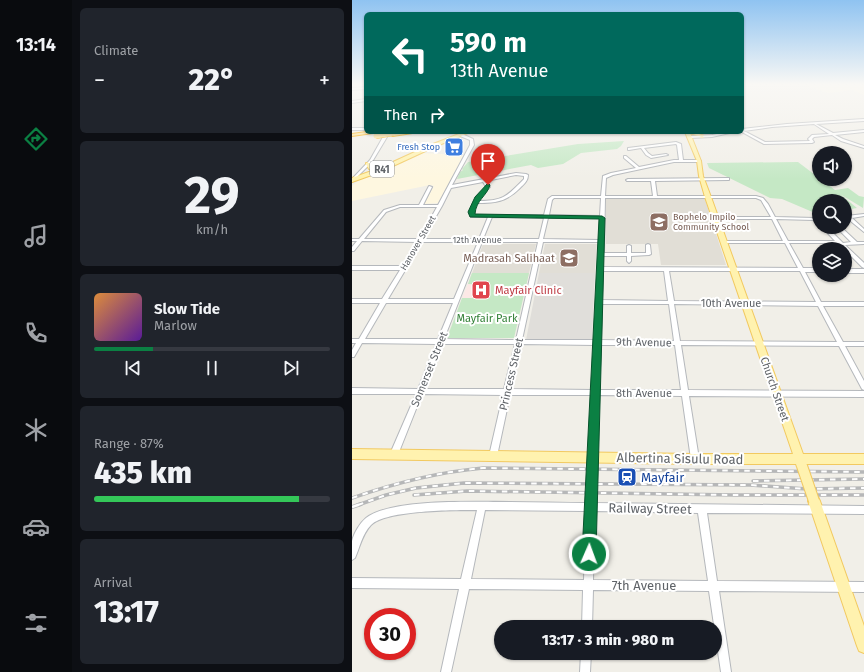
<!DOCTYPE html>
<html lang="en">
<head>
<meta charset="utf-8">
<style>
  body { margin:0; font-family:"Fira Sans",sans-serif; background:#20242c; color:#f1f3f6; height:100vh; display:flex; flex-direction:column; font-size:15px; white-space:nowrap }
  * { box-sizing:border-box; margin:0 }
  p { font-size:13px; color:#9ea1a6 }
  .icon { flex:none; width:22px; height:22px; fill:none; stroke:currentColor; stroke-width:2; stroke-linecap:round; stroke-linejoin:round }
  .map { position:relative; flex:1; overflow:hidden }
  .drawer { display:flex; flex-direction:column; gap:8px; padding:8px; background:#0d0f14; width:280px }
  .drawer>* { flex:none }
  .guide { position:absolute; left:12px; top:12px; width:380px; height:122px; border-radius:6px; box-shadow:0 1px 3px #0004; background:#00695c; color:#fff; overflow:hidden }
  .controls { position:absolute; left:460px; top:146px; display:grid; gap:8px }
  .controls a { display:grid; place-items:center; width:40px; height:40px; border-radius:50%; background:#171b24; box-shadow:0 1px 3px #0004; font-size:20px }
  .speed { position:absolute; left:12px; top:608px; display:flex; gap:8px; font-size:20px; font-weight:700; text-align:center }
  .speed>* { display:grid; place-content:center; width:52px; height:52px; border-radius:50%; background:#171b24; box-shadow:0 1px 3px #0004; line-height:1 }
  .speed .limit { border:6px solid #d22; background:#fff; color:#111 }
  .pin { position:absolute; display:grid; place-items:center; width:34px; height:34px; color:#fff; margin:-41px -17px; border-radius:50% 50% 50% 0; rotate:-45deg; box-shadow:0 0 4px #0007 }
  .pin .icon { rotate:45deg }
  .me { position:absolute; width:44px; margin:-22px; rotate:2deg; stroke-linejoin:round; filter:drop-shadow(0 0 3px #0008) }
  .turn { display:flex; align-items:center; gap:14px; height:84px; padding:0 20px; font-size:18px }
  .turn .icon { width:52px; height:52px; stroke-width:2.5 }
  .turn b { display:block; font-size:28px; line-height:34px }
  .then { display:flex; align-items:center; height:38px; padding:0 20px; background:#0003; gap:8px; font-size:15px }
  .big { font-size:30px; font-weight:800; line-height:1.1 }
  .drawer .widget { flex:1; display:flex; flex-direction:column; justify-content:center; gap:6px; min-width:0; padding:0 14px; border-radius:6px; background:#20242c }
  .drawer .dial { align-items:center; gap:0 }
  .dial b { font-size:52px; line-height:1 }
  .song { display:flex; align-items:center; gap:12px }
  .cover { width:48px; height:48px; border-radius:6px; background:linear-gradient(135deg,hsl(30 70% 55%),hsl(270 70% 35%)) }
  .played { height:4px; border-radius:2px; background:linear-gradient(90deg,#0b8043 25%,#363941 25%) }
  .keys { display:flex; justify-content:space-around; direction:ltr }
  .heat { display:flex; justify-content:space-between; align-items:center; font-size:22px; direction:ltr }
  .charge { height:6px; border-radius:3px; background:linear-gradient(90deg,#34c759 87%,#363941 0) }
  .trip { position:absolute; left:142px; top:620px; width:228px; height:40px; border-radius:20px; background:#171b24; box-shadow:0 1px 3px #0004; font-weight:800; line-height:40px; text-align:center }
  main { display:flex; flex:1; min-height:0 }
  .menu { display:flex; flex-direction:column; width:72px; justify-content:space-around; align-items:center; background:#090b0e; color:#9ea1a6 }
  .menu .icon { width:28px; height:28px }
  .menu .selected { color:#0b8043 }
  .menu b { font-size:18px; color:#f1f3f6 }
  .map>svg:first-child { display:block }
  .commercial { fill:#fef7e0 }
  .industrial { fill:#e0deda }
  .education { fill:#e1ded6 }
  .medical { fill:#fce8e6 }
  .green { fill:#c5e8c5 }
  .lines { fill:none; stroke-linecap:round; stroke-linejoin:round }
  .minor-casing { stroke:#b5b8bc; stroke-width:2 }
  .major-casing { stroke:#f2c960; stroke-width:2 }
  .highway-casing { stroke:#f9ab00; stroke-width:2 }
  .minor { fill:#fff; fill-rule:evenodd }
  .major { fill:#fff2af; fill-rule:evenodd }
  .highway { fill:#fde293; fill-rule:evenodd }
  .rail-far1-casing { stroke:#b6b7b8; stroke-width:3.5 }
  .rail-casing { stroke:#b6b7b8; stroke-width:4 }
  .rail-far1 { stroke:#fff; stroke-width:2; stroke-dasharray:5.5; stroke-linecap:butt }
  .rail { stroke:#fff; stroke-width:2.5; stroke-dasharray:7; stroke-linecap:butt }
  .minor-bridge-casing { stroke:#b5b8bc; stroke-width:10; stroke-linecap:butt }
  .major-bridge-casing { stroke:#f2c960; stroke-width:12; stroke-linecap:butt }
  .highway-bridge-casing { stroke:#f9ab00; stroke-width:6; stroke-linecap:butt }
  .minor-bridge { stroke:#fff; stroke-width:8 }
  .major-bridge { stroke:#fff2af; stroke-width:10 }
  .highway-bridge { stroke:#fde293; stroke-width:5 }
  .route { fill:#0b8043; stroke:#07532c }
  .labels { text-anchor:middle; stroke-width:4; stroke-linejoin:round; paint-order:stroke }
  .far-shop-label { font-size:9px; fill:#366cbe; stroke:#fff; text-anchor:end }
  .far-education-label { font-size:9px; fill:#785e54; stroke:#fff; text-anchor:start }
  .far-street-label { font-size:9px; fill:#5f6368; stroke:#fff }
  .shield { fill:#fff; stroke:#8f9295; stroke-width:1 }
  .shield-label { font-size:10px; font-weight:bold; fill:#5f6368 }
  .education-label { font-size:11px; fill:#785e54; stroke:#fff; text-anchor:end }
  .health-label { font-size:11px; fill:#be3a42; stroke:#fff; text-anchor:start }
  .street-label { font-size:11px; fill:#5f6368; stroke:#fff }
  .park-label { font-size:11px; fill:#348238; stroke:#fff }
  .near-street-label { font-size:13px; fill:#5f6368; stroke:#fff }
  .near-transit-label { font-size:13px; fill:#164399; stroke:#fff; text-anchor:start }
</style>
</head>
<body>
<main>
<nav class="menu">
<b>13:14</b>
<svg class="icon selected" aria-label="directions" viewBox="0 0 24 24"><path d="M12 3l9 9-9 9-9-9zM9 14v-3h6M13 9l2 2-2 2"/></svg>
<svg class="icon" aria-label="music" viewBox="0 0 24 24"><path d="M9 18V5l10-2v13"/><circle cx="6" cy="18" r="3"/><circle cx="16" cy="16" r="3"/></svg>
<svg class="icon" aria-label="phone" viewBox="0 0 24 24"><path d="M5 4h4l2 5-3 2q2 4 5 5l2-3 5 2v4C11 20 4 13 5 4z"/></svg>
<svg class="icon" aria-label="climate" viewBox="0 0 24 24"><path d="M12 3v18M4 7l16 10M4 17L20 7"/></svg>
<svg class="icon" aria-label="car" viewBox="0 0 24 24"><path d="M5 17H2v-5l4-1 3-4h7l3 4 3 1v5h-3M9 17h6M6 11h13"/><circle cx="7" cy="17" r="2"/><circle cx="17" cy="17" r="2"/></svg>
<svg class="icon" aria-label="filters" viewBox="0 0 24 24"><path d="M4 7h16M4 17h16"/><circle cx="9" cy="7" r="2"/><circle cx="15" cy="17" r="2"/></svg>
</nav>
<section class="drawer">
<div class="widget"><p>Climate</p>
<div class="heat"><a>−</a><b class="big">22°</b><a>+</a></div>
</div>
<div class="widget dial"><b>29</b><p>km/h</p></div>
<div class="widget">
<div class="song"><i class="cover"></i><div><b>Slow Tide</b><p>Marlow</p></div></div>
<div class="played"></div>
<div class="keys"><svg class="icon" aria-label="previous" viewBox="0 0 24 24"><path d="M18 5L8 12l10 7zM5 5v14"/></svg><svg class="icon" aria-label="pause" viewBox="0 0 24 24"><path d="M8 5v14M16 5v14"/></svg><svg class="icon" aria-label="next" viewBox="0 0 24 24"><path d="M6 5l10 7-10 7zM19 5v14"/></svg></div>
</div>
<div class="widget"><p>Range · 87%</p><b class="big">435 km</b><div class="charge"></div></div>
<div class="widget"><p>Arrival</p><b class="big">13:17</b></div>
</section>
<div class="map">
<svg width="512" height="672" viewBox="0 0 512 672">
  <rect width="100%" height="100%" fill="#f1efe8"/>
  <path class="commercial" d="M 453,85 L 512,85 L 512,95 L 500,90 L 476,93 Z
    M 70,153 L 112,155 L 86,203 L 72,204 L 82,186 L 78,185 L 0,201 L 0,186 L 6,181 L 31,171 Z"/>
  <path class="industrial" d="M 187,273 L 243,273 L 240,340 L 174,340 Z"/>
  <path class="education" d="M 254,199 L 353,199 L 374,265 L 309,265 L 306,244 L 254,244 Z
    M 131,244 L 184,244 L 171,298 L 131,298 L 135,285 L 116,284 Z
    M 193,244 L 245,244 L 243,273 L 187,273 Z"/>
  <path class="medical" d="M 116,284 L 135,284 L 131,298 L 110,298 Z"/>
  <path class="green" d="M 272,141 L 269,146 L 265,149 L 229,153 L 211,164 L 186,168 L 179,165 L 105,179 L 108,172 L 111,170 L 110,169 L 116,162 L 226,144 Z
    M 446,162 L 483,190 L 496,188 L 507,196 L 512,197 L 511,208 L 488,194 L 505,208 L 493,210 L 493,201 L 467,201 L 467,213 L 463,213 L 430,199 L 418,198 L 357,168 L 355,163 Z
    M 120,273 L 177,273 L 162,338 L 95,338 L 110,298 L 131,298 L 135,285 L 116,284 Z"/>
  <g class="lines">
    <defs>
      <path id="minor" d="M 14,87 L 14,89 L 0,90 L 0,88 Z
        M 14,99 L 14,101 L 0,103 L 0,101 Z
        M 512,119 L 512,121 L 464,124 L 481,133 L 512,130 L 512,132 L 483,135 L 491,139 L 512,146 L 512,148 L 489,141 L 480,135 L 462,137 L 460,139 L 462,142 L 460,143 L 412,144 L 390,132 L 390,129 L 435,124 ZM 462,124 L 477,134 L 460,135 L 456,139 L 458,141 L 413,142 L 392,131 L 420,127 Z
        M 0,128 L 14,128 L 14,130 L 0,130 Z
        M 29,132 L 33,132 L 35,137 L 20,162 L 0,182 L 0,179 L 18,160 L 31,137 Z
        M 375,132 L 382,132 L 360,137 L 337,138 L 335,137 L 337,136 L 360,135 Z
        M 108,134 L 110,134 L 121,139 L 122,145 L 100,185 L 164,173 L 174,174 L 176,175 C 176,181 172,184 168,188 C 154,202 144,203 125,203 L 121,212 L 122,215 L 192,215 L 196,199 L 200,196 L 249,196 L 251,176 L 259,173 L 284,168 L 272,158 L 272,156 L 274,156 L 287,167 L 322,160 L 327,160 L 325,145 L 324,144 L 292,148 L 296,153 L 300,156 L 314,154 L 316,155 L 299,158 L 294,155 L 289,148 L 277,150 L 276,150 L 276,148 L 324,142 L 329,144 L 331,160 L 347,160 L 349,161 L 348,162 L 322,162 L 261,175 L 254,178 L 253,196 L 301,196 L 299,181 L 275,181 L 274,180 L 276,179 L 376,178 L 377,178 L 377,180 L 303,181 L 305,196 L 404,196 L 411,198 L 416,204 L 423,217 L 463,218 L 467,220 L 467,223 L 462,220 L 424,219 L 436,241 L 483,241 L 470,227 L 475,227 L 491,243 L 499,242 L 484,227 L 489,227 L 505,242 L 512,242 L 512,244 L 493,245 L 512,263 L 512,268 L 510,267 L 493,250 L 493,249 L 486,243 L 437,243 L 451,268 L 467,268 L 467,272 L 453,272 L 469,302 L 512,302 L 512,306 L 471,306 L 491,342 L 512,342 L 512,346 L 493,346 L 512,381 L 512,390 L 510,389 L 487,346 L 329,345 L 336,390 L 512,391 L 512,397 L 337,396 L 347,459 L 346,462 L 343,463 L 340,462 L 339,459 L 330,396 L 247,395 L 245,468 L 244,471 L 241,472 L 238,471 L 237,468 L 240,395 L 158,395 L 145,456 L 144,459 L 141,460 L 138,459 L 137,456 L 151,395 L 70,394 L 45,457 L 42,458 L 39,457 L 38,454 L 64,394 L 0,394 L 0,388 L 66,389 L 84,344 L 10,343 L 2,357 L 0,357 L 0,350 L 4,343 L 0,343 L 0,339 L 7,339 L 28,303 L 0,303 L 0,299 L 30,299 L 48,270 L 0,270 L 0,266 L 50,266 L 65,242 L 10,241 L 2,251 L 0,251 L 0,247 L 5,241 L 0,241 L 0,239 L 7,239 L 32,210 L 48,205 L 67,205 L 77,186 L 80,187 L 71,205 L 86,205 L 118,145 L 118,140 L 108,136 ZM 164,175 L 172,176 L 172,179 C 155,196 152,201 126,201 L 128,197 L 138,187 L 134,181 ZM 131,182 L 134,187 L 124,197 L 117,212 L 119,217 L 136,217 L 127,239 L 71,239 L 90,206 L 99,188 ZM 202,198 L 249,198 L 248,216 L 197,215 L 200,200 ZM 253,198 L 404,198 L 409,200 L 419,217 L 364,217 L 362,218 L 364,219 L 420,219 L 431,241 L 372,241 L 370,242 L 372,243 L 433,243 L 446,268 L 251,267 L 251,256 L 275,256 L 275,261 L 277,263 L 279,261 L 279,256 L 297,255 L 299,254 L 298,245 L 296,244 L 294,245 L 294,253 L 279,253 L 279,246 L 277,245 L 275,246 L 275,253 L 252,253 ZM 48,207 L 85,207 L 67,239 L 12,239 L 34,212 ZM 140,217 L 192,218 L 187,239 L 131,239 ZM 196,218 L 248,218 L 247,240 L 191,239 ZM 70,242 L 126,242 L 102,299 L 36,299 ZM 130,242 L 186,242 L 164,340 L 92,339 ZM 191,242 L 247,242 L 243,340 L 170,340 ZM 251,271 L 312,271 L 316,301 L 250,300 ZM 317,271 L 448,271 L 464,302 L 322,301 ZM 34,303 L 101,303 L 86,339 L 13,339 ZM 250,304 L 317,304 L 322,341 L 249,340 ZM 322,304 L 466,306 L 485,342 L 328,341 ZM 90,344 L 163,344 L 152,389 L 73,389 ZM 169,344 L 243,345 L 241,390 L 159,389 ZM 249,345 L 323,345 L 329,390 L 247,390 Z
        M 512,214 L 512,216 L 500,218 L 512,229 L 512,232 L 496,219 L 493,219 L 493,217 L 494,216 Z
        M 493,269 L 512,269 L 512,273 L 493,273 Z
        M 239,495 L 242,496 L 243,503 L 512,506 L 512,514 L 355,513 L 365,581 L 512,582 L 512,592 L 367,591 L 379,672 L 369,672 L 357,591 L 241,590 L 240,627 L 230,627 L 231,590 L 117,589 L 99,672 L 89,672 L 107,589 L 0,588 L 0,578 L 109,579 L 125,510 C 103,510 34,510 19,525 C 10,534 8,547 3,558 L 0,560 C 0,554 0,547 0,541 C 2,533 8,523 14,518 C 39,498 126,502 158,502 C 184,502 209,503 235,503 L 236,496 ZM 133,510 L 234,511 L 232,580 L 119,579 ZM 243,511 L 346,513 L 356,581 L 241,580 Z
        M 229,653 L 239,653 L 238,672 L 228,672 Z"/>
      <path id="major" d="M 112,132 L 118,132 L 80,148 L 28,172 L 0,182 L 0,178 L 25,169 L 17,169 L 14,164 L 14,163 L 18,163 L 20,167 L 30,167 L 76,146 Z
        M 333,132 L 342,132 L 352,136 L 350,137 L 338,133 L 349,161 L 351,176 L 359,197 L 451,454 L 512,454 L 512,464 L 454,464 L 453,467 L 449,468 L 445,467 L 444,464 L 343,464 L 0,459 L 0,449 L 343,454 L 441,454 L 353,197 L 347,176 L 345,161 Z
        M 462,495 L 466,497 L 468,501 L 512,626 L 512,653 L 507,651 L 505,646 L 456,501 L 458,497 Z"/>
      <path id="highway" d="M 14,132 L 28,132 L 0,136 L 0,134 Z
        M 54,132 L 67,132 L 41,136 L 39,135 Z"/>
    </defs>
    <use href="#minor" class="minor-casing"/>
    <use href="#major" class="major-casing"/>
    <use href="#highway" class="highway-casing"/>
    <use href="#minor" class="minor"/>
    <use href="#major" class="major"/>
    <use href="#highway" class="highway"/>
    <defs>
      <path id="rail-far1" d="M 401,481 L 512,479
        M 62,495 L 115,491 L 383,495 L 512,495
        M 0,498 C 43,483 86,472 131,468 L 512,472
        M 6,505 L 34,495 L 64,488 L 112,483 L 398,485 L 455,489 L 512,488"/>
      <path id="rail" d="M 0,507 L 9,504"/>
    </defs>
    <use href="#rail-far1" class="rail-far1-casing"/>
    <use href="#rail" class="rail-casing"/>
    <use href="#rail-far1" class="rail-far1"/>
    <use href="#rail" class="rail"/>
    <defs>
      <path id="minor-bridge" d="M 239,499 L 241,468"/>
      <path id="major-bridge" d="M 450,466 L 462,501"/>
      <path id="highway-bridge" d="M 24,136 L 41,133"/>
    </defs>
    <use href="#minor-bridge" class="minor-bridge-casing"/>
    <use href="#major-bridge" class="major-bridge-casing"/>
    <use href="#highway-bridge" class="highway-bridge-casing"/>
    <use href="#minor-bridge" class="minor-bridge"/>
    <use href="#major-bridge" class="major-bridge"/>
    <use href="#highway-bridge" class="highway-bridge"/>
  </g>
  <linearGradient id="sky" x2="0" y2="1"><stop stop-color="#8fc3f1"/><stop offset="0.47" stop-color="#f9f8f5"/><stop offset="1" stop-color="#f9f8f5" stop-opacity="0"/></linearGradient>
  <rect width="512" height="179" fill="url(#sky)"/>
  <path class="route" d="M 136,183 L 138,185 C 135,196 124,200 123,214 L 250,216 L 253,218 L 244,554 L 242,559 L 237,561 L 233,559 L 230,554 L 247,219 L 118,217 L 116,212 L 123,197 Z"/>
  <defs>
    <symbol id="supermarket-square" viewBox="-11 -11 22 22"><rect x="-9" y="-9" width="18" height="18" rx="4" fill="#3f7fe0" stroke="#fff"/><path d="M-6-5.5h2.5l.6 2H6L4.5 2H-2.5L-4.4-4H-6ZM-1.5 3.2a1.3 1.3 0 1 0 .1 0ZM3 3.2a1.3 1.3 0 1 0 .1 0Z" fill="#fff"/></symbol>
    <symbol id="school-square" viewBox="-11 -11 22 22"><rect x="-9" y="-9" width="18" height="18" rx="4" fill="#8d6e63" stroke="#fff"/><path d="M0-5L7-2L0 1L-7-2ZM-4 1L0 2.5L4 1V4Q0 6-4 4Z" fill="#fff"/></symbol>
    <symbol id="hospital-square" viewBox="-11 -11 22 22"><rect x="-9" y="-9" width="18" height="18" rx="4" fill="#e0444e" stroke="#fff"/><path d="M-5-5h3v3.5h4V-5h3V5h-3V1.5h-4V5h-3Z" fill="#fff"/></symbol>
    <symbol id="station-square" viewBox="-11 -11 22 22"><rect x="-9" y="-9" width="18" height="18" rx="4" fill="#1a4fb4" stroke="#fff"/><path d="M-3-6H3Q5-6 5-4V2Q5 4 3 4L4.5 6H3L1.5 4h-3L-3 6H-4.5L-3 4Q-5 4-5 2V-4Q-5-6-3-6ZM-3.5-4v3h7v-3ZM-3.5 1v1.5H-2V1ZM2 1v1.5H3.5V1Z" fill="#fff"/></symbol>
  </defs>
  <g fill-rule="evenodd">
    <use href="#supermarket-square" x="91" y="136" width="22" height="22"/>
    <use href="#school-square" x="296" y="211" width="22" height="22"/>
    <use href="#school-square" x="206" y="247" width="22" height="22"/>
    <use href="#hospital-square" x="118" y="279" width="22" height="22"/>
    <use href="#station-square" x="264" y="466" width="22" height="22"/>
  </g>
  <g class="labels">
    <g class="far-shop-label">
      <text x="88" y="150">Fresh Stop</text>
    </g>
    <g class="far-education-label">
      <text x="321" y="220">Bophelo Impilo<tspan x="321" dy="10">Community School</tspan></text>
    </g>
    <g class="far-street-label">
      <text x="125" y="243">12th Avenue</text>
      <text transform="translate(66 243) rotate(-60)" y="3">Hanover Street</text>
    </g>
    <rect class="shield" x="18" y="161" width="24" height="16" rx="3"/>
    <g class="shield-label">
      <text x="30" y="173">R41</text>
    </g>
    <g class="education-label">
      <text x="203" y="262">Madrasah Salihaat</text>
    </g>
    <g class="health-label">
      <text x="143" y="294">Mayfair Clinic</text>
    </g>
    <g class="street-label">
      <text x="379" y="307">10th Avenue</text>
      <text transform="translate(292 342) rotate(1)" y="4">9th Avenue</text>
      <text transform="translate(77 369) rotate(-68)" y="4">Somerset Street</text>
      <text transform="translate(159 374) rotate(-77)" y="4">Princess Street</text>
      <text transform="translate(423 389) rotate(71)" y="4">Church Street</text>
      <text x="292" y="397">8th Avenue</text>
    </g>
    <g class="park-label">
      <text x="135" y="322">Mayfair Park</text>
    </g>
    <g class="near-street-label">
      <text transform="translate(328 458) rotate(1)" y="5">Albertina Sisulu Road</text>
      <text transform="translate(298 508) rotate(1)" y="5">Railway Street</text>
      <text x="292" y="590">7th Avenue</text>
    </g>
    <g class="near-transit-label">
      <text x="289" y="482">Mayfair</text>
    </g>
  </g>
</svg>
<div class="controls">
<a><svg class="icon" aria-label="sound" viewBox="0 0 24 24"><path d="M4 9h4l5-4v14l-5-4H4zM17 9q2 3 0 6"/></svg></a>
<a><svg class="icon" aria-label="search" viewBox="0 0 24 24"><circle cx="10" cy="10" r="6"/><path d="M15 15l6 6"/></svg></a>
<a><svg class="icon" aria-label="layers" viewBox="0 0 24 24"><path d="M12 4l9 5-9 5-9-5zM3 14l9 5 9-5"/></svg></a>
</div>
<div class="speed"><div class="limit">30</div></div>
<div class="pin" style="left:136px;top:185px;background:#d93025"><svg class="icon" aria-label="arrive" viewBox="0 0 24 24"><path d="M6 21V4h12l-3 4 3 4H6"/></svg></div>
<svg class="me" style="left:237px;top:554px" viewBox="-20 -20 40 40"><circle r="17" fill="#0b8043" stroke="#fff" stroke-width="3"/><path d="M0-11L8 9 0 5-8 9z" fill="#fff"/></svg>
<div class="trip">13:17 · 3 min · 980 m</div>
<div class="guide">
<div class="turn"><svg class="icon" aria-label="left" viewBox="0 0 24 24"><path d="M17 20v-9H6M10 6l-5 5 5 5"/></svg><div><b>590 m</b>13th Avenue</div></div>
<div class="then">Then<svg class="icon" aria-label="right" viewBox="0 0 24 24"><path d="M7 20v-9h11M14 6l5 5-5 5"/></svg></div>
</div>
</div>
</main>
</body>
</html>
